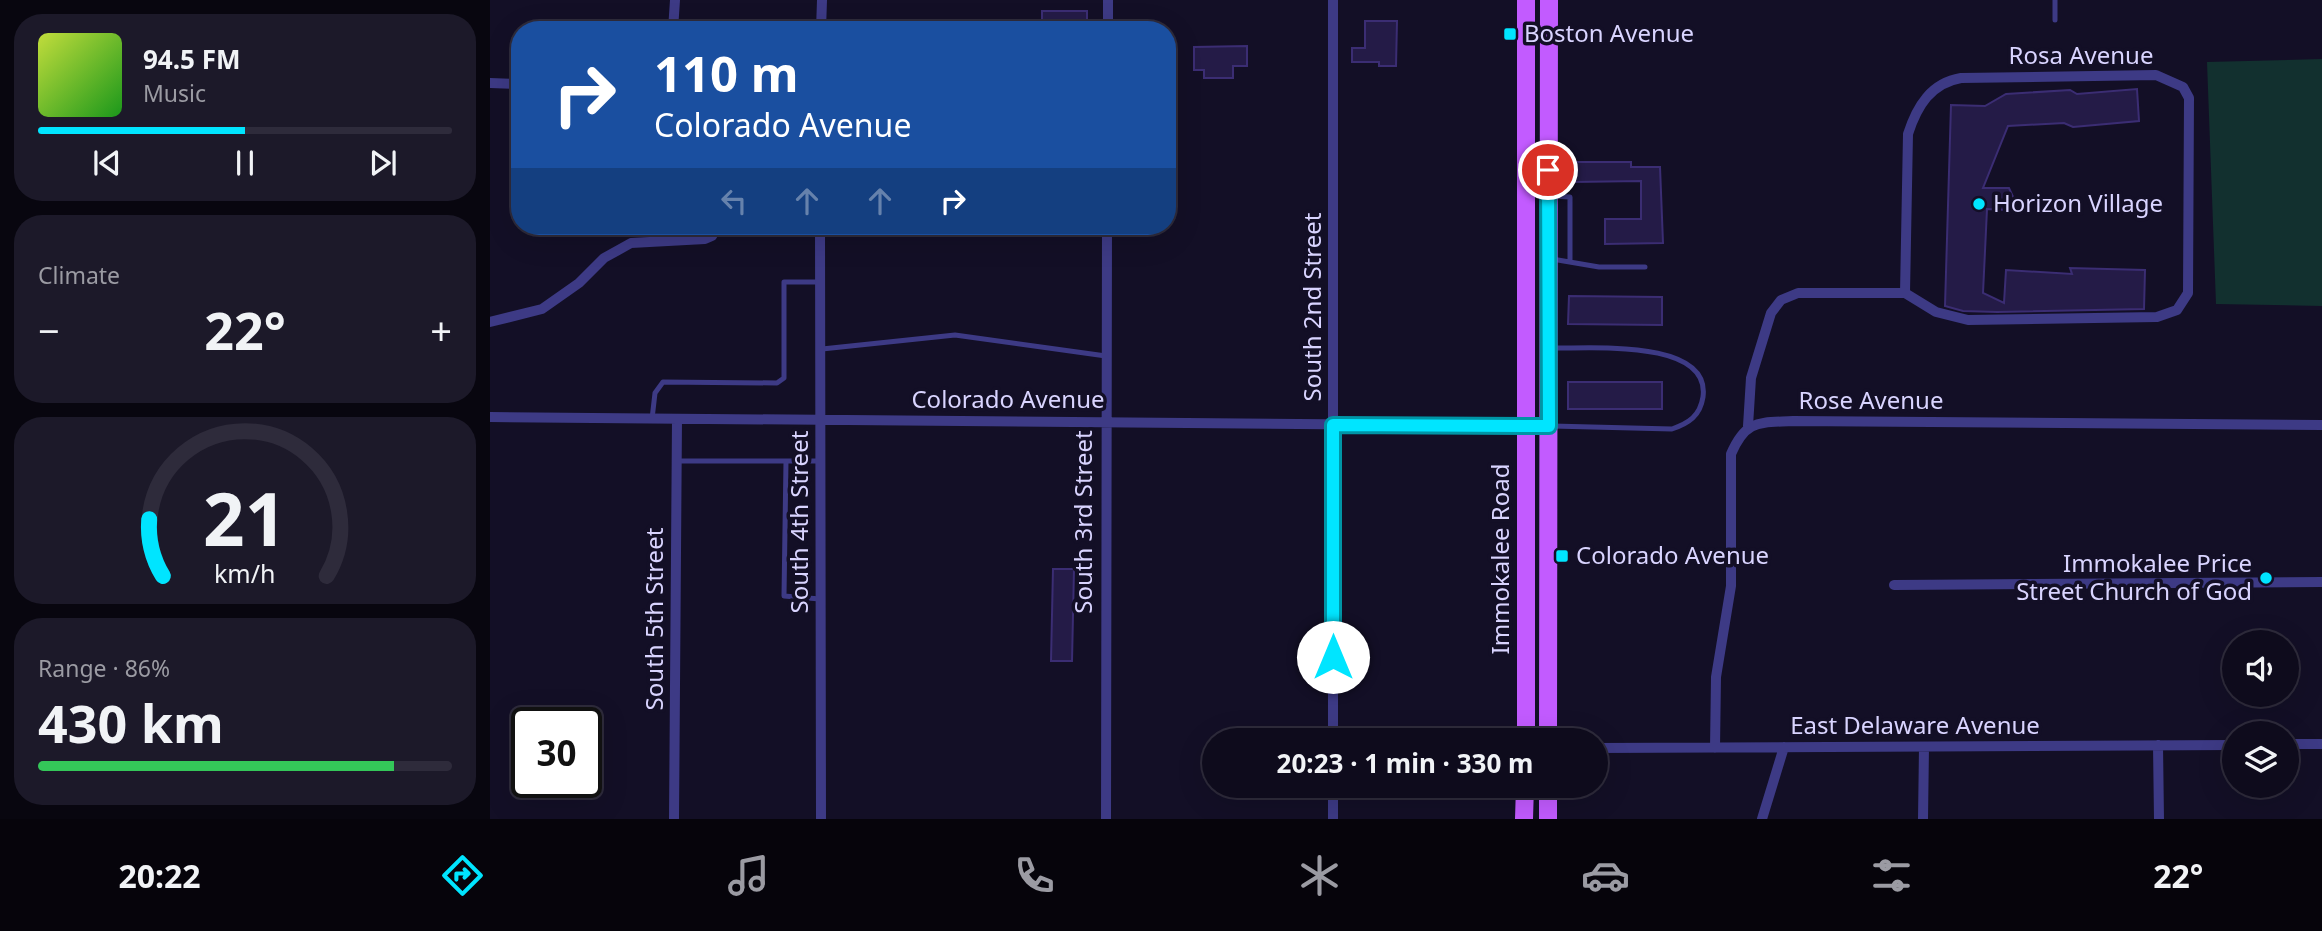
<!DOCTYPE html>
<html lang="en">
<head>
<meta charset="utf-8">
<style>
  body { margin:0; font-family:"Noto Sans",sans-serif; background:#1c1929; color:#f1f3f6; height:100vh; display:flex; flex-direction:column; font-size:26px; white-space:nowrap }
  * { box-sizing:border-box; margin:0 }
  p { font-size:23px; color:#9b9ba3 }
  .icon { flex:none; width:38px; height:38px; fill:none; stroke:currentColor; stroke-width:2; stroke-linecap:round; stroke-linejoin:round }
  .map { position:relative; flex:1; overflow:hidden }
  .panel { display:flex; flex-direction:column; gap:14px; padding:14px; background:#08060f; width:490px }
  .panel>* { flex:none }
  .top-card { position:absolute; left:21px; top:21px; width:665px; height:214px; border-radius:28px; box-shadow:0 7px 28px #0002,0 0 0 2px #2e2b3b; background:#1a4fa0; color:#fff; overflow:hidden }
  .buttons { position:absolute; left:1732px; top:630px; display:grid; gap:14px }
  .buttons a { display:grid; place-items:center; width:77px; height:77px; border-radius:50%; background:#0e0b1c; box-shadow:0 7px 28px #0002,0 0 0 2px #2e2b3b; font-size:35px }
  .speed { position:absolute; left:21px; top:707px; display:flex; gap:14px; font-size:35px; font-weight:700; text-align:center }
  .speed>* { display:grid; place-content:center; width:91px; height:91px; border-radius:50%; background:#0e0b1c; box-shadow:0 7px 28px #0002,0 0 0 2px #2e2b3b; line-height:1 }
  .speed .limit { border:4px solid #111; border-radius:10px; background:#fff; color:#111 }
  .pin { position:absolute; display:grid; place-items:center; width:60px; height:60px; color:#fff; margin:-30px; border:4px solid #fff; border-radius:50%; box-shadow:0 2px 7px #0007 }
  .me { position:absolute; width:77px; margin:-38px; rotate:0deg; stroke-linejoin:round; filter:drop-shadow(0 0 5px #0008) }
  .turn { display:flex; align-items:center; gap:24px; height:147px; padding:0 28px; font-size:32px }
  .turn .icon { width:91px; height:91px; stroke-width:2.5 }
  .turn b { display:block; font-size:49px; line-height:60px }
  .lanes { display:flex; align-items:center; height:66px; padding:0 28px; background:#0003; justify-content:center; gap:35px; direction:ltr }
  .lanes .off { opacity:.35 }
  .big { font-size:52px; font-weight:700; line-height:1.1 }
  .panel .widget { flex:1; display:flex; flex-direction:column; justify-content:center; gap:10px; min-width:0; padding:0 24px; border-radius:28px; background:#1c1929 }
  .panel .dial { align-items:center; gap:0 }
  .dial svg { height:182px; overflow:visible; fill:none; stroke:#2e2b3b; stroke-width:7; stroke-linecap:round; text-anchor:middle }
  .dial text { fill:#f1f3f6; stroke:none }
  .song { display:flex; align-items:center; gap:21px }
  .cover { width:84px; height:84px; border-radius:10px; background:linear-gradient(135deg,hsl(70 70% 55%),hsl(120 70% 35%)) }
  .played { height:7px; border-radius:4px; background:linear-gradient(90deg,#00e5ff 50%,#2e2b3b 50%) }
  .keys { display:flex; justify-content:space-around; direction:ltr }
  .heat { display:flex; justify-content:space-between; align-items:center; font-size:38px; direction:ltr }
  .charge { height:10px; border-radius:5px; background:linear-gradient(90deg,#34c759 86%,#2e2b3b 0) }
  .trip { position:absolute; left:712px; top:728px; width:406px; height:70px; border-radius:35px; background:#0e0b1c; box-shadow:0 7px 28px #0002,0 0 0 2px #2e2b3b; font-weight:700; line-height:70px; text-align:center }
  .dock { display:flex; height:112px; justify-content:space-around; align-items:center; background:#06040b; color:#9b9ba3 }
  .dock .icon { width:49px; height:49px }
  .dock .selected { color:#00e5ff }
  .dock b { font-size:32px; color:#f1f3f6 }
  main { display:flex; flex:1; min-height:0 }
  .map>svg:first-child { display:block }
  .green { fill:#12302f }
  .building { fill:#241b47; stroke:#3b2d73; stroke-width:2 }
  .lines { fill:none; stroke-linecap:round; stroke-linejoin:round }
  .lane { stroke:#3d3a85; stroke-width:5 }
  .street { stroke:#3d3a85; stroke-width:10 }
  .primary { stroke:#c25bff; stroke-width:18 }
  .route-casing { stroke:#0095a6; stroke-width:18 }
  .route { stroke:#00e5ff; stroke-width:12 }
  .poi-dot { fill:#00e5ff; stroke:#130f26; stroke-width:2.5 }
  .labels { text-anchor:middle; stroke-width:7; stroke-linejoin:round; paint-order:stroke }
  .poi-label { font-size:24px; fill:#d9d4ff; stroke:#130f26; text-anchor:start }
  .street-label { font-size:24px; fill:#d9d4ff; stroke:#130f26 }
</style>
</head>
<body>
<main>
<section class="panel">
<div class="widget">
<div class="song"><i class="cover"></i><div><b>94.5 FM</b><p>Music</p></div></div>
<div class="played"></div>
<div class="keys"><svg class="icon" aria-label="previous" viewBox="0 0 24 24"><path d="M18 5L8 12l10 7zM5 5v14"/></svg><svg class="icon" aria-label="pause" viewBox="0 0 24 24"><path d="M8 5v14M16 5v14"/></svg><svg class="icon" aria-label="next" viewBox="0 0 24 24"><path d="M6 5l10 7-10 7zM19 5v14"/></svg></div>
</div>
<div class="widget"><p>Climate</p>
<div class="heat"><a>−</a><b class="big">22°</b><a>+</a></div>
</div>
<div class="widget dial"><svg viewBox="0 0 100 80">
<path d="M14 69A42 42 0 1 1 86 69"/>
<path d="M14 69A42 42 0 0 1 8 44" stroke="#00e5ff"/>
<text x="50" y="56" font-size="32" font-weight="700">21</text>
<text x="50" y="72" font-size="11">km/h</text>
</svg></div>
<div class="widget"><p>Range · 86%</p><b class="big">430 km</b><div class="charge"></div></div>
</section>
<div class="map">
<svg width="1832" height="819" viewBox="0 0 1832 819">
  <rect width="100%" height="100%" fill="#130f26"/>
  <path class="green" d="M 1832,59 L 1832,306 L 1726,304 L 1717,62 Z"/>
  <path class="building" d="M 552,11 L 597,11 L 597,30 L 552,30 Z
    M 875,21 L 907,21 L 906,66 L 889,66 L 889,62 L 862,62 L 862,48 L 875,48 Z
    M 757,46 L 757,66 L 743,66 L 743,78 L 714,78 L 714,70 L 704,70 L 704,47 Z
    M 1647,89 L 1649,121 L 1583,127 L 1574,123 L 1518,126 L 1493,188 L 1519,188 L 1524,199 L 1517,210 L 1497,209 L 1493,293 L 1514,303 L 1516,270 L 1582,274 L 1580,268 L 1655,270 L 1654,309 L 1507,312 L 1473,311 L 1455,306 L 1461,105 L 1495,106 L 1516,94 L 1580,90 L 1587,94 Z
    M 1083,162 L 1141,162 L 1141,167 L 1170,167 L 1173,243 L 1115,244 L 1115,219 L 1151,219 L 1151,181 L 1083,182 Z
    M 1079,296 L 1172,297 L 1172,325 L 1078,324 Z
    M 1078,382 L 1172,382 L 1172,409 L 1078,409 Z
    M 563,569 L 584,569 L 582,661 L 561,661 Z"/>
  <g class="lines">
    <path class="lane" d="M 1565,20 L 1565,0
      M 1062,196 L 1080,197 L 1080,261
      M 1062,259 L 1109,267 L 1155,267
      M 332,349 L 465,335 L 616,356
      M 162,419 L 165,393 L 173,382 L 287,383 L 294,378 L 294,282 L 330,282
      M 1062,426 L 1182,429 C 1199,423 1210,416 1213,397 C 1221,338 1098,349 1062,348
      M 186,461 L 330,461
      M 296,461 L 294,596 L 330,599"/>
    <path class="street" d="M 183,30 L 185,0
      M 331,30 L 332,0
      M 618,30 L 618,0
      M 0,83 L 30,84
      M 330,226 L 331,819
      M 0,322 L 52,309 L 89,283 L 114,258 L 141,243 L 215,239 L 222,236 L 228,226
      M 0,417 L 1035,426
      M 1258,426 L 1261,378 L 1281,313 L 1291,300 L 1308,293 L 1415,293 L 1446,312 L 1478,320 L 1667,317 L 1687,310 L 1698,293 L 1699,98 L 1693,87 L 1666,75 L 1471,78 C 1441,83 1427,106 1418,134 L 1415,293
      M 1404,585 L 1832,582
      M 843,740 L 843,0
      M 1797,744 L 1832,744
      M 1668,745 L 1669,819
      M 1106,748 L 1745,745
      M 1225,748 L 1226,677 L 1241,586 L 1241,454 C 1256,419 1269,423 1303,421 L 1832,425
      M 184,819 L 187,419
      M 616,819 L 617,226
      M 843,819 L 843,786
      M 1272,819 L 1294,747
      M 1433,819 L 1434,747"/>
    <path class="primary" d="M 1036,0 L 1036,740
      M 1058,740 L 1059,0
      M 1058,786 L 1058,819
      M 1034,819 L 1035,786"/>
  </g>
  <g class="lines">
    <defs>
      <path id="route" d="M 843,657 L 843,425 L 1059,426 L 1058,170"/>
    </defs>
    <use href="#route" class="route-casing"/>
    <use href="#route" class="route"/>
  </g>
  <g class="poi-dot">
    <rect x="1013" y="27" width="14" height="14" rx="3.5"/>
    <circle cx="1489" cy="204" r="7"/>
    <rect x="1065" y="549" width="14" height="14" rx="3.5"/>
    <circle cx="1776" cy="578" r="7"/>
  </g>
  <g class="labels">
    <g class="poi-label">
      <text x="1034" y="42">Boston Avenue</text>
      <text x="1503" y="212">Horizon Village</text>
      <text x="1086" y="564">Colorado Avenue</text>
      <text x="1762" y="572" text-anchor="end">Immokalee Price<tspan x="1762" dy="28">Street Church of God</tspan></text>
    </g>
    <g class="street-label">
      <text x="1591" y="64">Rosa Avenue</text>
      <text transform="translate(823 307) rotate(-90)" y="8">South 2nd Street</text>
      <text x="518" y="408">Colorado Avenue</text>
      <text x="1381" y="409">Rose Avenue</text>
      <text transform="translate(310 522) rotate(-90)" y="8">South 4th Street</text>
      <text transform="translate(594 522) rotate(-90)" y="8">South 3rd Street</text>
      <text transform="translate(1011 559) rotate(-90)" y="8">Immokalee Road</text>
      <text transform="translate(165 619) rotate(-90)" y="8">South 5th Street</text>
      <text x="1425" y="734">East Delaware Avenue</text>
    </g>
  </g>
</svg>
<div class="buttons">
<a><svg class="icon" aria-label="sound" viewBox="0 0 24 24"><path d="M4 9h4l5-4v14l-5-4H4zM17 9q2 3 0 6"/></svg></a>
<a><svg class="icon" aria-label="layers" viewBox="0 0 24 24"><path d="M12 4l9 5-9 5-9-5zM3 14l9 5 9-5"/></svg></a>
</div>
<div class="speed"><div class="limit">30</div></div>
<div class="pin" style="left:1058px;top:170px;background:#d93025"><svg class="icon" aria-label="arrive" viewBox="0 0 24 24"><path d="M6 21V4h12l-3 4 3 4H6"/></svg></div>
<svg class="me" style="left:843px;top:657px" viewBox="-20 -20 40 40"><circle r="19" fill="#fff"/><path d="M0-13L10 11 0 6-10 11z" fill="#00e5ff"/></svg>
<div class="trip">20:23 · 1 min · 330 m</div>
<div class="top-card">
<div class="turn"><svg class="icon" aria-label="right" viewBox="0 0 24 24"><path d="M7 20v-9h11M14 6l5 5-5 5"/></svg><div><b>110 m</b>Colorado Avenue</div></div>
<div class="lanes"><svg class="icon off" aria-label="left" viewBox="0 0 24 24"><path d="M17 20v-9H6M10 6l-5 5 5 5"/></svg><svg class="icon off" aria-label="ahead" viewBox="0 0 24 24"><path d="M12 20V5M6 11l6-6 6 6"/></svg><svg class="icon off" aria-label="ahead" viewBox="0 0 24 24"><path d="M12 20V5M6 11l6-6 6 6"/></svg><svg class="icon" aria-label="right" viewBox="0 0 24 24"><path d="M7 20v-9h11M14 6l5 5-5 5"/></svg></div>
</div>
</div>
</main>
<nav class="dock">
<b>20:22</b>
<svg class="icon selected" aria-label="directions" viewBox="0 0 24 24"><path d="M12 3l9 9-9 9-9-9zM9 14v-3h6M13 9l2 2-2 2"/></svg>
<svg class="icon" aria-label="music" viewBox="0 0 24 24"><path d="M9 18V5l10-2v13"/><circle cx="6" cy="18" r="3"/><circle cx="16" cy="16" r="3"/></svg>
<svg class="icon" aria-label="phone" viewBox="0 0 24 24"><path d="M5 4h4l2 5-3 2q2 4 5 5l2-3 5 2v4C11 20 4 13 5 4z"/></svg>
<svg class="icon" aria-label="climate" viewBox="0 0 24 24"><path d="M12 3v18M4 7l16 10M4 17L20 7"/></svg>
<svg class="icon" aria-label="car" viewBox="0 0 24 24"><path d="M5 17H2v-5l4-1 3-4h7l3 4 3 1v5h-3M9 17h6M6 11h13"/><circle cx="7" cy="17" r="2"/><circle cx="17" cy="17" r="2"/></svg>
<svg class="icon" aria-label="filters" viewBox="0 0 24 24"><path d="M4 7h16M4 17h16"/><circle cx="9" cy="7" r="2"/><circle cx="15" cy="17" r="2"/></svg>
<b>22°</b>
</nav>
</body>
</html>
